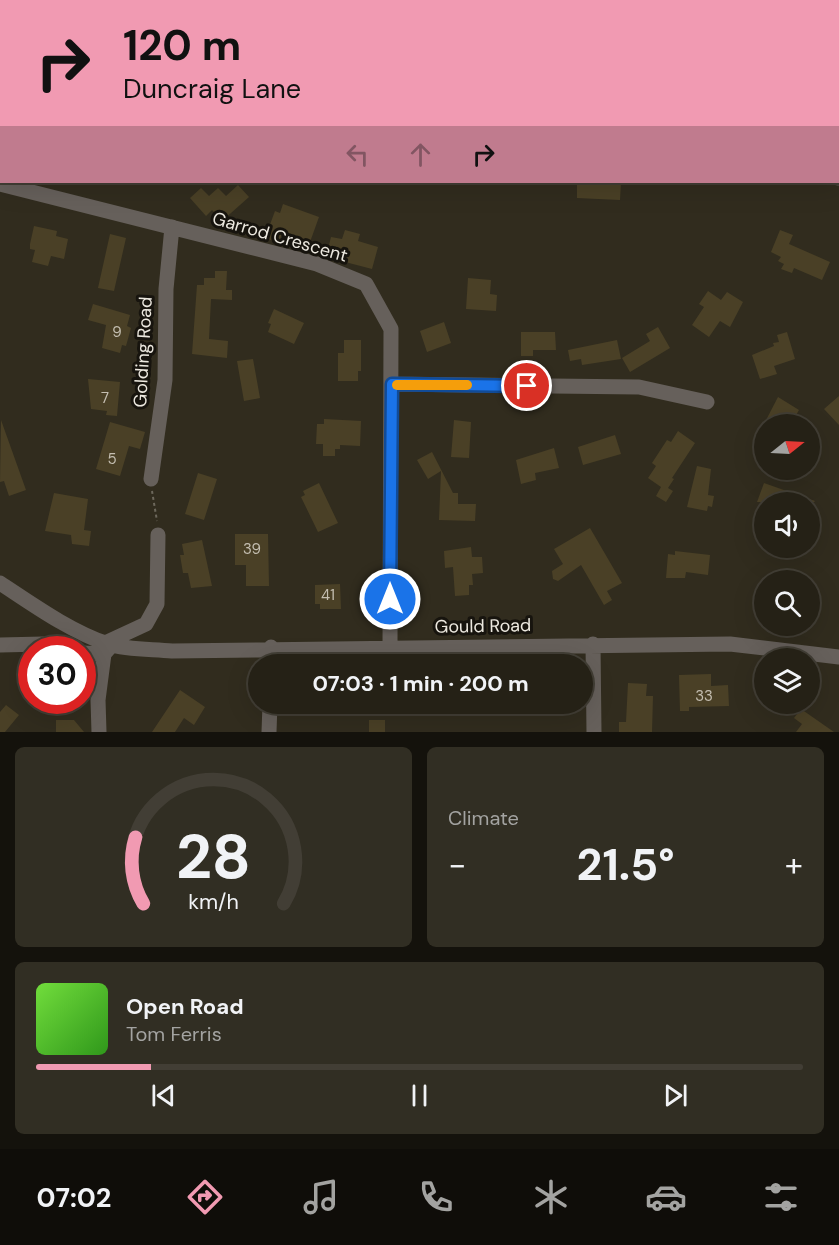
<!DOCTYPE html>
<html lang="en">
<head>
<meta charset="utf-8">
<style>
  body { margin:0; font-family:"DM Sans",sans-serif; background:#312e23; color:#f1f3f6; height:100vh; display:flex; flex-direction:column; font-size:22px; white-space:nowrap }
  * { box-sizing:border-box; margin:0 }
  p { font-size:20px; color:#a3a3a1 }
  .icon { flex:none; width:33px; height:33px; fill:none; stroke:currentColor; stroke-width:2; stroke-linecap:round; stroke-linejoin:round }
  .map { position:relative; height:732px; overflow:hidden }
  .drawer { display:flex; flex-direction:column; gap:15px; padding:15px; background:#14120c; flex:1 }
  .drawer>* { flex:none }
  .top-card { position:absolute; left:0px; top:0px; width:840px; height:183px; box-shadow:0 6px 24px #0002,0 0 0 2px #423e35; background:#f19ab2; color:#111; overflow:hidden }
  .needle { width:39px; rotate:72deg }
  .buttons { position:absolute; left:754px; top:414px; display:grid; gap:12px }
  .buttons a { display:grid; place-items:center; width:66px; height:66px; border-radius:50%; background:#252116; box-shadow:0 6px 24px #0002,0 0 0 2px #423e35; font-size:30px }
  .speed { position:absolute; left:18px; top:636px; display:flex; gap:12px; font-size:30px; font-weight:700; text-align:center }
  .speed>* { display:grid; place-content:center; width:78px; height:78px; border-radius:50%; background:#252116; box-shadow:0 6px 24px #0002,0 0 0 2px #423e35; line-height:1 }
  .speed .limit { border:9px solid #d22; background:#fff; color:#111 }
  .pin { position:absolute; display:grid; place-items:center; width:51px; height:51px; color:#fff; margin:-26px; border:3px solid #fff; border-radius:50%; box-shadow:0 2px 6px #0007 }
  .me { position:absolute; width:66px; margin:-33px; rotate:0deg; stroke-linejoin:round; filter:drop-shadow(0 0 4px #0008) }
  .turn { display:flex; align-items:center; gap:21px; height:126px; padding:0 24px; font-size:27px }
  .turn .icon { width:78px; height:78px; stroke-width:2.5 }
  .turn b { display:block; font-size:42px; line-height:51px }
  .lanes { display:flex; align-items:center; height:57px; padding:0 24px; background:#0003; justify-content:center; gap:30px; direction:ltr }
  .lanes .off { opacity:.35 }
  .big { font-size:45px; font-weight:700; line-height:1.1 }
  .drawer .tile { flex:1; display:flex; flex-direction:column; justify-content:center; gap:9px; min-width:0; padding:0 21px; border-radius:9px; background:#312e23 }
  .drawer .dial { align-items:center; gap:0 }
  .dial svg { height:156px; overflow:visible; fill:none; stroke:#423e35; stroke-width:7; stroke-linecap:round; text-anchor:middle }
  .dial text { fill:#f1f3f6; stroke:none }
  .song { display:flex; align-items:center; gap:18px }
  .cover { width:72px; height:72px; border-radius:9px; background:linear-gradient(135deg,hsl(100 70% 55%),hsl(110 70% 35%)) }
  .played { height:6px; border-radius:3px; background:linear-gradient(90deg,#f19ab2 15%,#423e35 15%) }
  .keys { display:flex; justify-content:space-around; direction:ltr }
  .heat { display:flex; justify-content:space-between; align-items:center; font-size:33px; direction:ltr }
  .drawer .tiles { flex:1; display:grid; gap:15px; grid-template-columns:1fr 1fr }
  .tile:last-child { grid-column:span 2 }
  .trip { position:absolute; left:248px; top:654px; width:345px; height:60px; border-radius:30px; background:#252116; box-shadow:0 6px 24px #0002,0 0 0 2px #423e35; font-weight:700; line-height:60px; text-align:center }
  .tab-bar { display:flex; height:96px; justify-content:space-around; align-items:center; background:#0f0d09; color:#a3a3a1 }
  .tab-bar .icon { width:42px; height:42px }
  .tab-bar .selected { color:#f19ab2 }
  .tab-bar b { font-size:27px; color:#f1f3f6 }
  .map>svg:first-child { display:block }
  .building { fill:#4a4026 }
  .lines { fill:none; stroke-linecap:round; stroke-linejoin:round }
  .path { stroke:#6d685c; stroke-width:2; stroke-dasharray:3 3; stroke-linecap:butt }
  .minor { stroke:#66605b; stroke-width:15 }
  .highway { stroke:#b6a89a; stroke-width:18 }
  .route-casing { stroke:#114b97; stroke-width:15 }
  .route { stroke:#1a73e8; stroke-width:10 }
  .slow { stroke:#f59e0b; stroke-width:10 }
  .labels { text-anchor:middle; stroke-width:6; stroke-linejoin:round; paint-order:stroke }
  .number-label { font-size:15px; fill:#c4beb1 }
  .street-label { font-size:18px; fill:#ece8df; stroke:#17140e }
</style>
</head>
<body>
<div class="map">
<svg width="839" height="732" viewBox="0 0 839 732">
  <rect width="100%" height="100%" fill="#312c1e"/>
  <path class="building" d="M 577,182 L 621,182 L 620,200 L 577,198 Z
    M 238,185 L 249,197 L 222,221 L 212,210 L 206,216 L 190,198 L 201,188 L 209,196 L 218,188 L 226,196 Z
    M 283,204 L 319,217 L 310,242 L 282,233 L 279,243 L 265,238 L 275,211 L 280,213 Z
    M 34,226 L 57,231 L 56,236 L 68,239 L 64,259 L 51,256 L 48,266 L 32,262 L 35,250 L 30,249 L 30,244 Z
    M 345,230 L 360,234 L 358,241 L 378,247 L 372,269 L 326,257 L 331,237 L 342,239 Z
    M 780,230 L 793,235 L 789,244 L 830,262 L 822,280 L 794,268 L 792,273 L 781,269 L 784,264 L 778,261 L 781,257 L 771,252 Z
    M 110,234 L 126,238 L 114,291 L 98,288 Z
    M 215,271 L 227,271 L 226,290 L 232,290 L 232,300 L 211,299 L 209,339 L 228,341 L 227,358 L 192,354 L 197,285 L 204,285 L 204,278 L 215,278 Z
    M 468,278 L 491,280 L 490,294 L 497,295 L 496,311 L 466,309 Z
    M 708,291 L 721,300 L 727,292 L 743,302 L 730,327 L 720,321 L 709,337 L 692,325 L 704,307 L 699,304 Z
    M 93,304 L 130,315 L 127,326 L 131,328 L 126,346 L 122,345 L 120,353 L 102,348 L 106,325 L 88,320 Z
    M 274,309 L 304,323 L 294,344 L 268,332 L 271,324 L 268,323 Z
    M 444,322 L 451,343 L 427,352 L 420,331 Z
    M 658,327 L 670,348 L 630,372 L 622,358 L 650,341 L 646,334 Z
    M 521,332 L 555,332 L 556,350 L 533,350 L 533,356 L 521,356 Z
    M 787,332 L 795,359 L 774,366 L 777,374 L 760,379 L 752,355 L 774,346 L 773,343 L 779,342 L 777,335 Z
    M 344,340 L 361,340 L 361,371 L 358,371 L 358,381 L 338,381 L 338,353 L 344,353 Z
    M 617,340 L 621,359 L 582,365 L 581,359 L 570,361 L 568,350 Z
    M 253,359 L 260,398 L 244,401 L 237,361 Z
    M 88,379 L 120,382 L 117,416 L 106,415 L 107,411 L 91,409 Z
    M 839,396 L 839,425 L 824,409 Z
    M 778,397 L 799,410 L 791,424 L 786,421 L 784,424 L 764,424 Z
    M 324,419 L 361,421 L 360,446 L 340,445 L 340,449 L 335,449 L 335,456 L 323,456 L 323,444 L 316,444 L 317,424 L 324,424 Z
    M 1,420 L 26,490 L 9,496 L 4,481 L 0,482 Z
    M 454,420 L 471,422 L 469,458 L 451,457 Z
    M 110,422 L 145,432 L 140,449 L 129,446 L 120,476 L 96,469 Z
    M 678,431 L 695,443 L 672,478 L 674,479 L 668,488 L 673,491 L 666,502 L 656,496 L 661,487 L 648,478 L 656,466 L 652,463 L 667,440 L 671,442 Z
    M 615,435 L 621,454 L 583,465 L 578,447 Z
    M 554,448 L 559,468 L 535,473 L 536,480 L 521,484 L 516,460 Z
    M 432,452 L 453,493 L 458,493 L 458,504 L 476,504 L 475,521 L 439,520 L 441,471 L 428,479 L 417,460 Z
    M 697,466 L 711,469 L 708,495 L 714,496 L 712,507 L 708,506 L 707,511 L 687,507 Z
    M 198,473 L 217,479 L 204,520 L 185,514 Z
    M 319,483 L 338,523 L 318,532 L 301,497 L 305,495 L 303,491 Z
    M 764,483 L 815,501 L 814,502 L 757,502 Z
    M 54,493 L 88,499 L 84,530 L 91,531 L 89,546 L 72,544 L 71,535 L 45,531 Z
    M 764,508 L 765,508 L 765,540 L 754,536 Z
    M 590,528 L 622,583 L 607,591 L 612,600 L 604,605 L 581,565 L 558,581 L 553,579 L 552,571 L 563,564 L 554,549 Z
    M 235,534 L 268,534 L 269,586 L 246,586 L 246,565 L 235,565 Z
    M 202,540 L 212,586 L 191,588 L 188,573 L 183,573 L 180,555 L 184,555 L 182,544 Z
    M 471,547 L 472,557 L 482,557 L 483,573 L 472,574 L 473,585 L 469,585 L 469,595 L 455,596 L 453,567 L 445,568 L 444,551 Z
    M 675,551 L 710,555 L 708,575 L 686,572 L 685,578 L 666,578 L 668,554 L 675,555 Z
    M 340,584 L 341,609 L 320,609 L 320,604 L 315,604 L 315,585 Z
    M 711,674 L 711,686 L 728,685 L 729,706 L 689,707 L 689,711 L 680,711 L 679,675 Z
    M 628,683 L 647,684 L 646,696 L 653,696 L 652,732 L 619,732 L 619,722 L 626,722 Z
    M 180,690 L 205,707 L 194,725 L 184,718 L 175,732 L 152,732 Z
    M 435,704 L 466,704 L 465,716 L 434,713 Z
    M 6,705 L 19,715 L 5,732 L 0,732 L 0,712 Z
    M 801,709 L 834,732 L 796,732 L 802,724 L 794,718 Z
    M 56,720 L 74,720 L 84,732 L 56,732 Z
    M 369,720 L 385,720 L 385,732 L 369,732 Z"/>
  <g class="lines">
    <path class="path" d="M 152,491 L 157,521"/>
    <path class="minor" d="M 81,0 L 83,2
      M 444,0 L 445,2
      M 705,0 L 706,2
      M 838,178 L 839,178
      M 0,184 L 317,264 L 366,284 L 391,329 L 390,646
      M 391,384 L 639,387 L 707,402
      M 151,479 L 165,380 L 166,289 L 172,227
      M 0,583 C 32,604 71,632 108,644 C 128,650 152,649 172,651 L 730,644 L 839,657
      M 105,643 L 146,624 L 157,604 L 158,535
      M 593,644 L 594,732
      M 0,645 L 43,644 L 71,650
      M 82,653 L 104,654 L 110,647
      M 271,664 L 271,647
      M 99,732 L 98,700 L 104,654
      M 269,732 L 270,704"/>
    <path class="highway" d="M 820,0 L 821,2
      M 838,23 L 839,23"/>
  </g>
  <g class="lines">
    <defs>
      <path id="route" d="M 390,599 L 392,384 L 527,386"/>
    </defs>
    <use href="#route" class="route-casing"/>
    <use href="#route" class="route"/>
    <path class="slow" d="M 397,385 L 467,385"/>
  </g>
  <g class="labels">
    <g class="number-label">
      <text x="117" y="337">9</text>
      <text x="105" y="403">7</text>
      <text x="112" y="464">5</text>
      <text x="252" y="554">39</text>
      <text x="328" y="600">41</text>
      <text x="704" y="701">33</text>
    </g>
    <g class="street-label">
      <text transform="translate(280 237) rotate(16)" y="6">Garrod Crescent</text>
      <text transform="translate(143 352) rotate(-87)" y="6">Golding Road</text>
      <text transform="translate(483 626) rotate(-1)" y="6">Gould Road</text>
    </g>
  </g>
</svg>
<div class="buttons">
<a><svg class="needle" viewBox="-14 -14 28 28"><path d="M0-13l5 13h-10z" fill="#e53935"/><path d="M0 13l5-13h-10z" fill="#a3a3a1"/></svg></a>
<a><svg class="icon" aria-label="sound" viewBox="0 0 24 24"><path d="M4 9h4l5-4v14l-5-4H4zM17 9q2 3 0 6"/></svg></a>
<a><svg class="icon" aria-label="search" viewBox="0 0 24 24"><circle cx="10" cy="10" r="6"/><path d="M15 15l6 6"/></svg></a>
<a><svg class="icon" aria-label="layers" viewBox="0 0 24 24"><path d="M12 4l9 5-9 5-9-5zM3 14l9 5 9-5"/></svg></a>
</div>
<div class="speed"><div class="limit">30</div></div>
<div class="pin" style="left:527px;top:386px;background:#d93025"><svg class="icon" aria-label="arrive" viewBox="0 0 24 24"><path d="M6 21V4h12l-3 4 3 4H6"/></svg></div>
<svg class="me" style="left:390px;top:599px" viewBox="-20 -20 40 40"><circle r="17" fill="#1a73e8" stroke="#fff" stroke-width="3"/><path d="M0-11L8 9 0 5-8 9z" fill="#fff"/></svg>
<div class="trip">07:03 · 1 min · 200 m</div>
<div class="top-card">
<div class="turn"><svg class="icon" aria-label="right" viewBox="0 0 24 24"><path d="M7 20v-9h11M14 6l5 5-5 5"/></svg><div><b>120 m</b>Duncraig Lane</div></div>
<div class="lanes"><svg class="icon off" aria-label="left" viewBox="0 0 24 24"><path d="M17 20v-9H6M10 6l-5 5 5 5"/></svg><svg class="icon off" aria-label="ahead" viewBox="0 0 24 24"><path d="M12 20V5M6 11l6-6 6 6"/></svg><svg class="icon" aria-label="right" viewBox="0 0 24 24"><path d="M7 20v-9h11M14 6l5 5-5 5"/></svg></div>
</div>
</div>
<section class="drawer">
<div class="tiles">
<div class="tile dial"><svg viewBox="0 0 100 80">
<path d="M14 69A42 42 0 1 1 86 69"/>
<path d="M14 69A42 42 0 0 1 10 35" stroke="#f19ab2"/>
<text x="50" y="56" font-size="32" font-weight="700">28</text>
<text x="50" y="72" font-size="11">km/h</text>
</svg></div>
<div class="tile"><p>Climate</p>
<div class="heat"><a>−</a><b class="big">21.5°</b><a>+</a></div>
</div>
<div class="tile">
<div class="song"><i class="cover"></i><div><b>Open Road</b><p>Tom Ferris</p></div></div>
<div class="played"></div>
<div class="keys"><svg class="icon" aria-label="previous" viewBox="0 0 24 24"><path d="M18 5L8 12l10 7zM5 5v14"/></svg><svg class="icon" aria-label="pause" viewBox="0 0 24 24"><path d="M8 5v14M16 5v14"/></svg><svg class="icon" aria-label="next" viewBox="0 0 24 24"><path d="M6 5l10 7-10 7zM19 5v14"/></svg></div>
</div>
</div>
</section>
<nav class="tab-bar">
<b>07:02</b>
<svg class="icon selected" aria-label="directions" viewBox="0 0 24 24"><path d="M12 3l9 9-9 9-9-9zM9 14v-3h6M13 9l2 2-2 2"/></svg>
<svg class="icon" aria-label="music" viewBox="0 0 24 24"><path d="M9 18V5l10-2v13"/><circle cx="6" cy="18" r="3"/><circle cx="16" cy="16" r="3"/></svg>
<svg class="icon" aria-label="phone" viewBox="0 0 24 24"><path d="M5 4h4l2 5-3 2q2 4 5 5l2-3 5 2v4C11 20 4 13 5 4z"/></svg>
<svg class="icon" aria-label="climate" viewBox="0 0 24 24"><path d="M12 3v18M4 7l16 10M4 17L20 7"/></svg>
<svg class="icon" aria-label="car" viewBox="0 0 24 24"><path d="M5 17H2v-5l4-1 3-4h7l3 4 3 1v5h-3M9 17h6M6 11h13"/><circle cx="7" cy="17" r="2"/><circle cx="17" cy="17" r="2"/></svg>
<svg class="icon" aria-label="filters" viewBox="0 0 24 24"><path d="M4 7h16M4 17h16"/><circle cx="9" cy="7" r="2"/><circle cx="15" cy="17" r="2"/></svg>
</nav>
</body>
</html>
